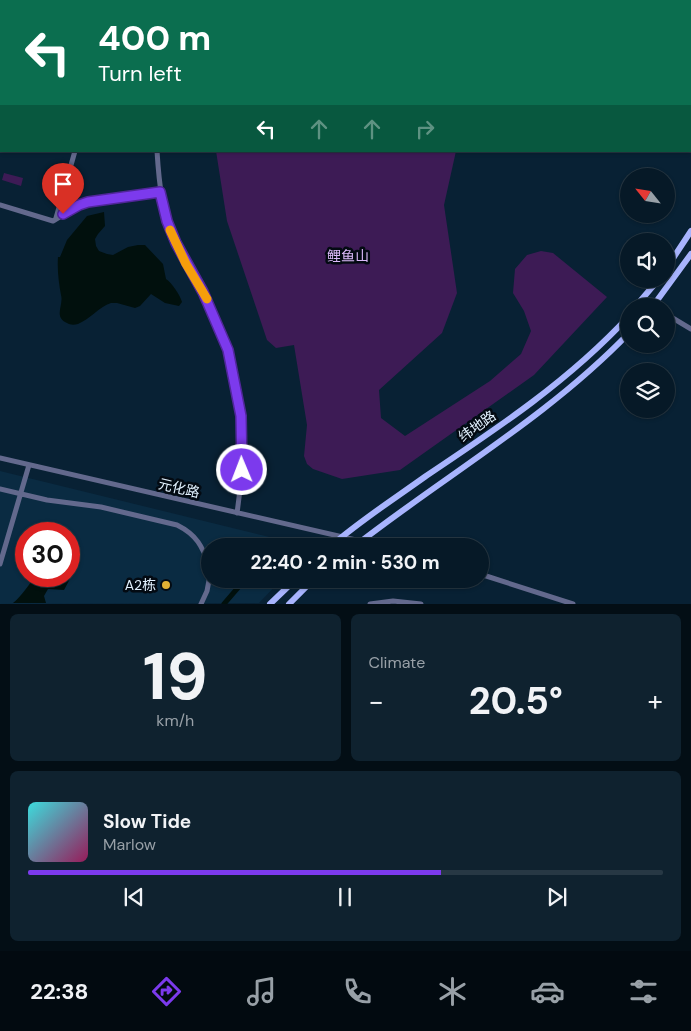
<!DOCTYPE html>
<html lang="en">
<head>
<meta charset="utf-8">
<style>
  body { margin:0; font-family:"DM Sans","Noto Sans SC",sans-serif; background:#0f222f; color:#f1f3f6; height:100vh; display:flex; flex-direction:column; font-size:19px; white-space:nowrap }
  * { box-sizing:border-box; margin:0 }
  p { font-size:16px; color:#98a0a7 }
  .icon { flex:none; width:28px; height:28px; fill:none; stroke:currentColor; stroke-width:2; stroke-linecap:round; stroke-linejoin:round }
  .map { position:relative; height:604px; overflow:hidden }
  .sheet { display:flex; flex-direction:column; gap:10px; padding:10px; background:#030e15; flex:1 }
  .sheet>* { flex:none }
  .guide { position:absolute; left:0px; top:0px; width:691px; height:152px; box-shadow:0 1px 4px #0004,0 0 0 1px #273844; background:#0b6e4f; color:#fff; overflow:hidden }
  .needle { width:32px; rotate:300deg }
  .controls { position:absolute; left:620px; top:168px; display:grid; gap:10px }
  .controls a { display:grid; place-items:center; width:55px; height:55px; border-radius:50%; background:#061927; box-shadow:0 1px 4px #0004,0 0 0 1px #273844; font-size:25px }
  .speed { position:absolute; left:15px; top:522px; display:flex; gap:10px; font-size:25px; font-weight:700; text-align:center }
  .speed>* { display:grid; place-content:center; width:65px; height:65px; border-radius:50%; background:#061927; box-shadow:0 1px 4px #0004,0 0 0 1px #273844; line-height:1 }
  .speed .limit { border:8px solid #d22; background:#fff; color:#111 }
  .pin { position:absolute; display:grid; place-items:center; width:42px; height:42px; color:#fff; margin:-51px -21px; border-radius:50% 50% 50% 0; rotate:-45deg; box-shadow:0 0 5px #0007 }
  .pin .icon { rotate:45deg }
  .me { position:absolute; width:55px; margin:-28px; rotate:359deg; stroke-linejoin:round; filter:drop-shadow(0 0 4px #0008) }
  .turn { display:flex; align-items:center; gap:18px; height:105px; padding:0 15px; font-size:22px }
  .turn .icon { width:65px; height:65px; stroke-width:2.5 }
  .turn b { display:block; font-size:35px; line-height:42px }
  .lanes { display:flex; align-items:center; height:48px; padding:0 15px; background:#0003; justify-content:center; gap:25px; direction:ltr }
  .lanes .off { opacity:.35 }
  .big { font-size:38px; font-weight:700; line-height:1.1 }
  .sheet .card { flex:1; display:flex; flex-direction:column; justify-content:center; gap:8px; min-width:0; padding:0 18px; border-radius:8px; background:#0f222f }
  .sheet .dial { align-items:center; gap:0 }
  .dial b { font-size:65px; line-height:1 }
  .song { display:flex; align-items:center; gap:15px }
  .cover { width:60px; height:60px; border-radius:8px; background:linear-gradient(135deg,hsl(180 70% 55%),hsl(330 70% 35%)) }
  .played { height:5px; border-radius:2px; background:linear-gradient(90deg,#7c3aed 65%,#273844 65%) }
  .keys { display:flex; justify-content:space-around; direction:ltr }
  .heat { display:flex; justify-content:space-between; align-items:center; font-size:28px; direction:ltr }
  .sheet .tiles { flex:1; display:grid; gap:10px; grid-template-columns:1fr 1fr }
  .card:last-child { grid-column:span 2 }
  .trip { position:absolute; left:201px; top:538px; width:288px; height:50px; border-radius:25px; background:#061927; box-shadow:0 1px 4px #0004,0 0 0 1px #273844; font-weight:700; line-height:50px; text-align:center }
  .dock { display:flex; height:80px; justify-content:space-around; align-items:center; background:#020a10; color:#98a0a7 }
  .dock .icon { width:35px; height:35px }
  .dock .selected { color:#7c3aed }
  .dock b { font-size:22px; color:#f1f3f6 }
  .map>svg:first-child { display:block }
  .built { fill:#0a2b42; fill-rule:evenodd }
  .green { fill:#3d1b55 }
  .water { fill:#01100d }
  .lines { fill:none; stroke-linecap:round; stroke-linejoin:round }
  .canal { stroke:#01100d; stroke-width:5 }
  .minor { stroke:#63698d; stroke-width:5 }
  .major { stroke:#a8b4fe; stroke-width:6 }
  .route-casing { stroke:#51269a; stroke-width:12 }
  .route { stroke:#7c3aed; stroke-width:9 }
  .slow { stroke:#f59e0b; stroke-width:9 }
  .poi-dot { fill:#e0b034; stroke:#030a12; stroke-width:2 }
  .labels { text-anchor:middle; stroke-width:5; stroke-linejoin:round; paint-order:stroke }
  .park-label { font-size:14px; fill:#dbbaf9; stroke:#030a12 }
  .street-label { font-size:14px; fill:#e2f1fe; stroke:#030a12 }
  .poi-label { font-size:14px; fill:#e2f1fe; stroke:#030a12; text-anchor:end }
</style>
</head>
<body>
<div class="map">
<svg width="691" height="604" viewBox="0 0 691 604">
  <rect width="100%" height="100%" fill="#082134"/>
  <path class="built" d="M 0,471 L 306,546 L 210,546 L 210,579 L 282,579 L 259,603 L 0,604 ZM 26,534 L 69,534 L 69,576 L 26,576 Z"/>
  <path class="green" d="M 211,0 L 440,0 L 440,1 L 210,1 Z
    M 216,151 L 456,151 L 444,205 L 457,293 L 442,333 L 379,390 L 381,418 L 405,436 L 490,381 L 521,354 L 531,331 L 524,311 L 513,293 L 515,269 L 527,255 L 541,251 L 553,253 L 607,297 L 534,375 L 400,470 L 342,479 L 313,469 L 307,464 L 304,456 L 307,425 L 294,345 L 276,348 L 267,340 L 227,221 Z
    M 4,173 L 23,178 L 21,186 L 2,180 Z"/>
  <path class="water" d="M 104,212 L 105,226 L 98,234 L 95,239 L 96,246 L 99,251 L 107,254 L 113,255 L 128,247 L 138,245 L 145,245 L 163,264 L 166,279 C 172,283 180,295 182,302 L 179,306 L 165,303 L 151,294 L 140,306 L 135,308 L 117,303 L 111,303 C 99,307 90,319 78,324 C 74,325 70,325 67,323 C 53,317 64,305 61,295 C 59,284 57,270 58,257 L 60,257 L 67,240 L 87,216 Z
    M 69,573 L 72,575 L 64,590 L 48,589 L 44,596 L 46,603 L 13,603 C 22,596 28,585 36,576 L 69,576 Z"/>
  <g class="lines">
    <path class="canal" d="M 224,604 L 242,583 L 241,579"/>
    <path class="minor" d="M 474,0 L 475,1
      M 36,1 L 37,0
      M 0,33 L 1,31
      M 0,61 L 1,59
      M 0,75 L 1,75
      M 157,151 C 159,183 162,214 176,243 C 187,269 204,291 215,317 C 242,378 247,447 237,513
      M 0,205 L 53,221 L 79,205 L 89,202 L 160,192
      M 56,218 L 75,151
      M 666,314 L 691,329
      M 0,458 L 382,546
      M 0,489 L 47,500 L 101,507 L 177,525 C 197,535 202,546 210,567
      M 0,564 L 29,465
      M 480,574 L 573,604
      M 201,604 L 207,591 L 210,575
      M 370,604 L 393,601 L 421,604"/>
    <path class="major" d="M 675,0 L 676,1
      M 690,16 L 691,17
      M 666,269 L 691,231
      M 636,306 L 659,279
      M 653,306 L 691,254
      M 331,546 C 361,520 394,499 426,476 C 498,428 570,380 629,316
      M 355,546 C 446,475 548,417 629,333
      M 270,604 L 296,579
      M 289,604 L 314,579"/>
  </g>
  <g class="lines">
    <defs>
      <path id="route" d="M 63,214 L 79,205 L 88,202 L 160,192 L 167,221 L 176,243 L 203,292 L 228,350 L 241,416 L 242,470"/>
    </defs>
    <use href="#route" class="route-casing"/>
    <use href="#route" class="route"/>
    <path class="slow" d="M 170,230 L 186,264 L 207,299"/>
  </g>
  <circle class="poi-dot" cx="166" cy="585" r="5"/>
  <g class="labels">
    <g class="park-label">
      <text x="348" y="261">鲤鱼山</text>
    </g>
    <g class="street-label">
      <text transform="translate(477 426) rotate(-35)" y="5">纬地路</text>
      <text transform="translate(179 488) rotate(13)" y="5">元化路</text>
    </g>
    <g class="poi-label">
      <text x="156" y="590">A2栋</text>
    </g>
  </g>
</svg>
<div class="controls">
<a><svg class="needle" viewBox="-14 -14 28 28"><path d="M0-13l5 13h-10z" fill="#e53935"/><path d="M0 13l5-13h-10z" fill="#98a0a7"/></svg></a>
<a><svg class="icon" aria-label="sound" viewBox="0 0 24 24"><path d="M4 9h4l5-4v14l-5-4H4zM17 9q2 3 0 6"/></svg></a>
<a><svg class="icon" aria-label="search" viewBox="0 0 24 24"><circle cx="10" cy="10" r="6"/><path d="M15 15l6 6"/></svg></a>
<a><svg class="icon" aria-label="layers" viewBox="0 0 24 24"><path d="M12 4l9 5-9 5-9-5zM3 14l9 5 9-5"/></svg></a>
</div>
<div class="speed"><div class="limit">30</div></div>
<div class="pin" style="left:63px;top:214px;background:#d93025"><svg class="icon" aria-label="arrive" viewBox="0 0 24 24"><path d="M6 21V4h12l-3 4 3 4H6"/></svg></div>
<svg class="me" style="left:242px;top:470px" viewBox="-20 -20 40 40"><circle r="17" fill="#7c3aed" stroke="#fff" stroke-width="3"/><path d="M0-11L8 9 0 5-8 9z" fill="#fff"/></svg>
<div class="trip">22:40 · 2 min · 530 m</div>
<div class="guide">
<div class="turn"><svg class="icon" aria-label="left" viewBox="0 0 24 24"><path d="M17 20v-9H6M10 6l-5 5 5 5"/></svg><div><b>400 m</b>Turn left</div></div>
<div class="lanes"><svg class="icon" aria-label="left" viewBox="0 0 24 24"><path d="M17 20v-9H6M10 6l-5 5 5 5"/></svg><svg class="icon off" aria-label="ahead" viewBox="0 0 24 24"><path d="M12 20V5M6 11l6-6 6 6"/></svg><svg class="icon off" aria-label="ahead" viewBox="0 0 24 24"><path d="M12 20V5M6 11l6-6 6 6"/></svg><svg class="icon off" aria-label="right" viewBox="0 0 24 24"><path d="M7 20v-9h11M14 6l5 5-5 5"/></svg></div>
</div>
</div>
<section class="sheet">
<div class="tiles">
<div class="card dial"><b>19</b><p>km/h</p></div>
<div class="card"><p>Climate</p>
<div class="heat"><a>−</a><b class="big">20.5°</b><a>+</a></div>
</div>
<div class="card">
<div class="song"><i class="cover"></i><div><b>Slow Tide</b><p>Marlow</p></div></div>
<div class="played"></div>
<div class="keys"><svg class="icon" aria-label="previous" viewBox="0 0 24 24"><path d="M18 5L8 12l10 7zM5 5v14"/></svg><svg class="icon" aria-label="pause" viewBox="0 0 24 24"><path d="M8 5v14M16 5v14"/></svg><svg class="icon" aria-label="next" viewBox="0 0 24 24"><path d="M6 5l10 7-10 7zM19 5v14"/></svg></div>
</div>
</div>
</section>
<nav class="dock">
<b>22:38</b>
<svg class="icon selected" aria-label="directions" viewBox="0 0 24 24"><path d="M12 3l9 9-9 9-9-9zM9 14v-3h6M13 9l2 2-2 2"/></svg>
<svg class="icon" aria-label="music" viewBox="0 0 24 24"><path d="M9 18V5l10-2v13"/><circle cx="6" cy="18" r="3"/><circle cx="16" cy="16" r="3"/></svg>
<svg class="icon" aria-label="phone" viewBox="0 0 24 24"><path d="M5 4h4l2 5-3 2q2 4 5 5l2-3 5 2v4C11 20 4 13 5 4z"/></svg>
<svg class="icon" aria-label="climate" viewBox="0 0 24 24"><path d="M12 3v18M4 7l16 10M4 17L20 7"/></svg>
<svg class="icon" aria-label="car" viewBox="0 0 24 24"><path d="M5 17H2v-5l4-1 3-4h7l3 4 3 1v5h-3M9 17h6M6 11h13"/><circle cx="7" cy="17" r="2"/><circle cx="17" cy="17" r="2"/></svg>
<svg class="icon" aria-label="filters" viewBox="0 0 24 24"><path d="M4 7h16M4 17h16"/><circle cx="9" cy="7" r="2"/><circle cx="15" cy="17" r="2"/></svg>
</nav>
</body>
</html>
